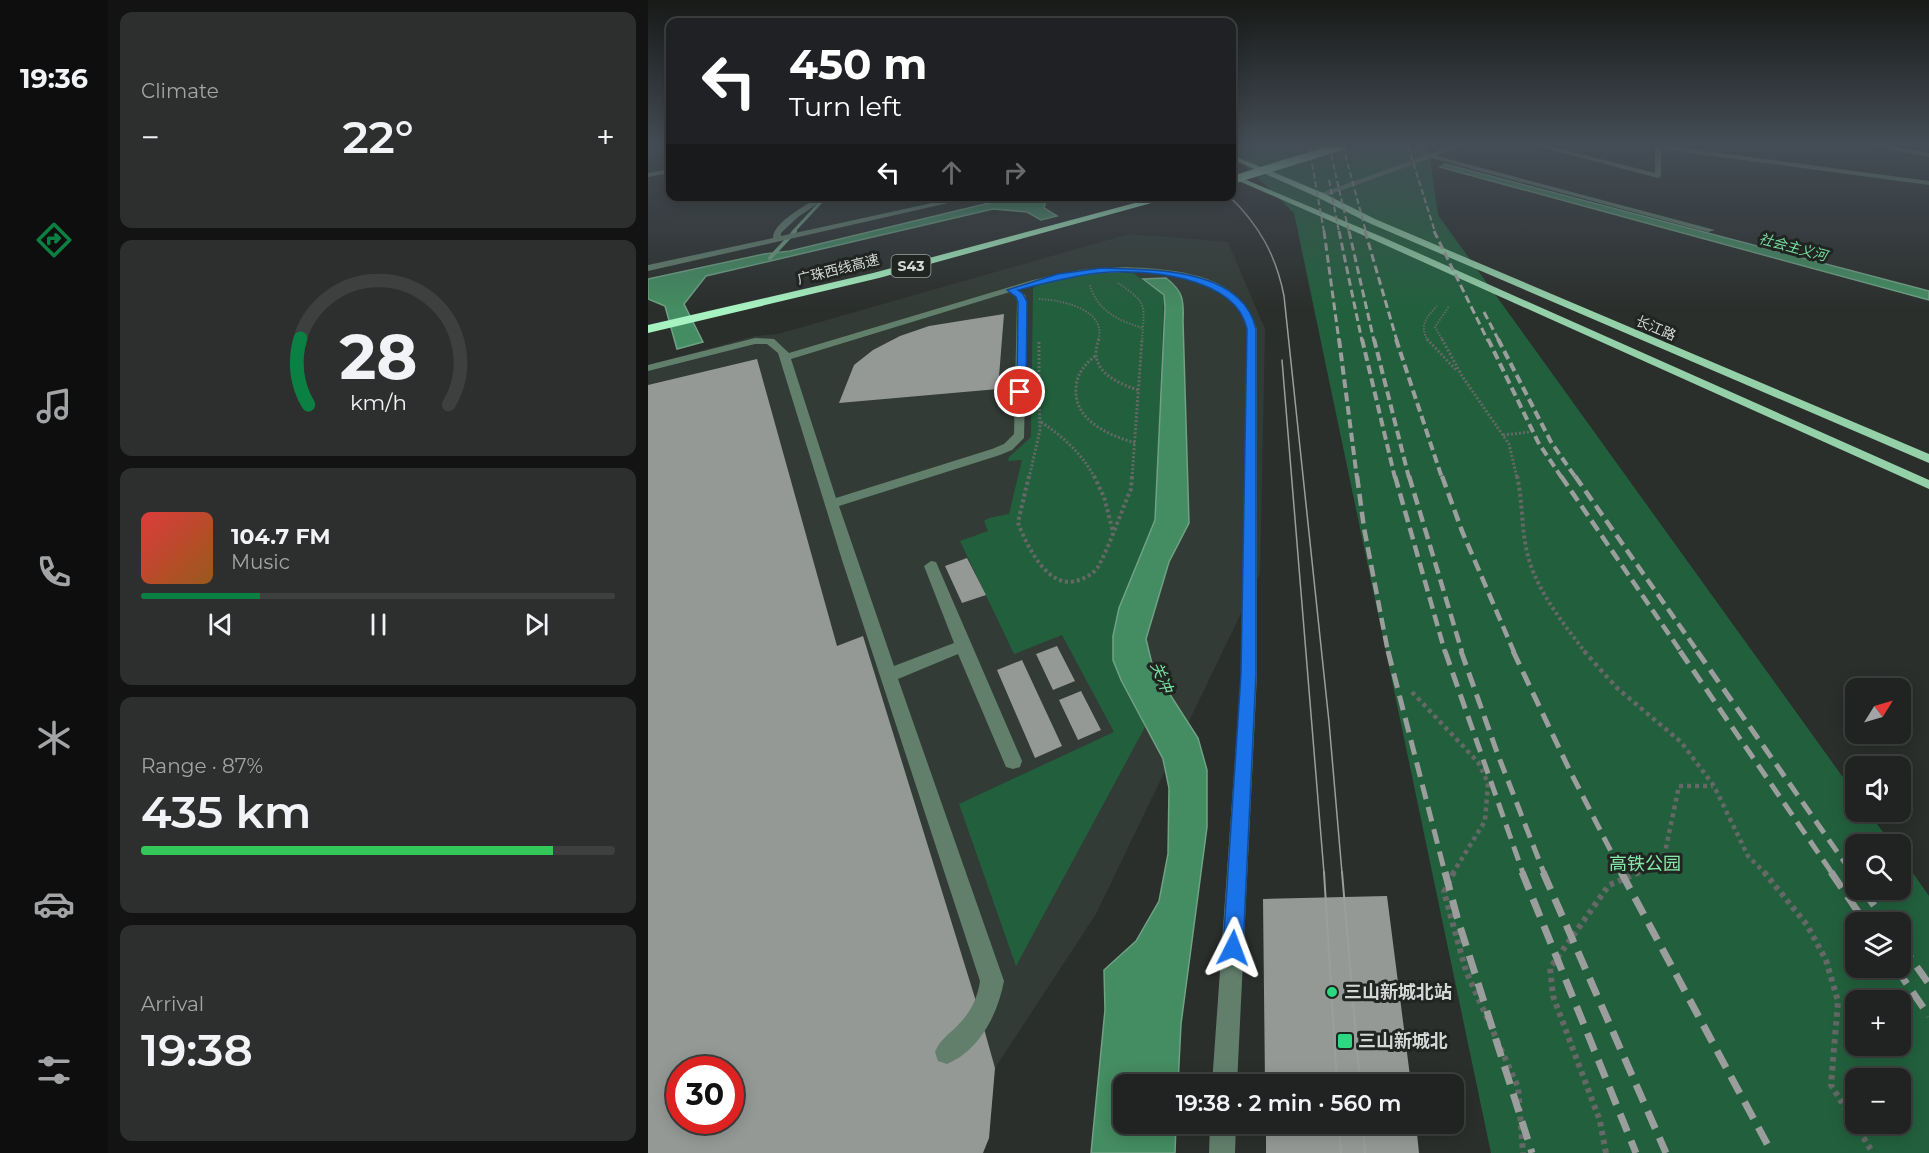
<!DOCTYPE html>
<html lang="en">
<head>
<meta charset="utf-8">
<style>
  body { margin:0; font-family:Montserrat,"Noto Sans SC",sans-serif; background:#2d2f2e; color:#f1f3f6; height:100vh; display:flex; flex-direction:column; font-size:22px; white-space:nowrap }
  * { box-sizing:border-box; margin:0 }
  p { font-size:20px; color:#a2a4a5 }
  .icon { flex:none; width:33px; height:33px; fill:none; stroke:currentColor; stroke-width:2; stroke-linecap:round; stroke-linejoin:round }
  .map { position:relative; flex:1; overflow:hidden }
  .side { display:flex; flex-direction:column; gap:12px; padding:12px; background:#121312; width:540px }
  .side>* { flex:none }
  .guide { position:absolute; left:18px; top:18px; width:570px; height:183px; border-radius:12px; box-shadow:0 3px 15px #0003,0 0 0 2px #3d403f; background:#202124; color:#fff; overflow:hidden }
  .needle { width:39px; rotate:53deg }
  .buttons { position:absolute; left:1197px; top:678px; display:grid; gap:12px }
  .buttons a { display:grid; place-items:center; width:66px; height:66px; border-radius:12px; background:#202321; box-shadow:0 3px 15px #0003,0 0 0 2px #3d403f; font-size:30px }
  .speed { position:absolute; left:18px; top:1056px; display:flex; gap:12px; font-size:30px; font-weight:700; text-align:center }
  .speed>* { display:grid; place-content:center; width:78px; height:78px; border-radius:50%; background:#202321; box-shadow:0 3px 15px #0003,0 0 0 2px #3d403f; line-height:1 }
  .speed .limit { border:9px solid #d22; background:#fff; color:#111 }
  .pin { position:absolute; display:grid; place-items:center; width:51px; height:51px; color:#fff; margin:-26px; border:3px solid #fff; border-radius:50%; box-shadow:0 2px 6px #0007 }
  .me { position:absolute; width:66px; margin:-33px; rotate:3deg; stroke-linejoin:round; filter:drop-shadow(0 0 4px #0008) }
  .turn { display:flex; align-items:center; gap:21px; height:126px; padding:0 24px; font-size:27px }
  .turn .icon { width:78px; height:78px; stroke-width:2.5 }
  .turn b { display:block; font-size:42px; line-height:51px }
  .lanes { display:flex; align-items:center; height:57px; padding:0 24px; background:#0003; justify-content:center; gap:30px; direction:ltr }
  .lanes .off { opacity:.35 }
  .big { font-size:45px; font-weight:600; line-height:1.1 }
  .side .tile { flex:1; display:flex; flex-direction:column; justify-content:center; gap:9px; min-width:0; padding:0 21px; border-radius:12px; background:#2d2f2e }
  .side .dial { align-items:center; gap:0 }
  .dial svg { height:156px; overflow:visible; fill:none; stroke:#3d403f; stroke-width:7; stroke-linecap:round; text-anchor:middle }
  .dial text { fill:#f1f3f6; stroke:none }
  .song { display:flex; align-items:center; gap:18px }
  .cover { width:72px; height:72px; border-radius:9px; background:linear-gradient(135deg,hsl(0 70% 55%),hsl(30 70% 35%)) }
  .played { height:6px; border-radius:3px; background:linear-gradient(90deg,#0b8043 25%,#3d403f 25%) }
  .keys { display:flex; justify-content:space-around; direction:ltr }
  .heat { display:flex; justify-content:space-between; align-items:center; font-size:33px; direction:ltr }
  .charge { height:9px; border-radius:4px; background:linear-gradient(90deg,#34c759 87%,#3d403f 0) }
  .trip { position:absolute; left:465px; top:1074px; width:351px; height:60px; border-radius:12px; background:#202321; box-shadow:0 3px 15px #0003,0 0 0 2px #3d403f; font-weight:600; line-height:60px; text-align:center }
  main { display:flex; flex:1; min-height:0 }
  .menu { display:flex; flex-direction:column; width:108px; justify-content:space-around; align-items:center; background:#0d0e0d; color:#a2a4a5 }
  .menu .icon { width:42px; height:42px }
  .menu .current { color:#0b8043 }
  .menu b { font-size:27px; color:#f1f3f6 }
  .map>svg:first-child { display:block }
  .built { fill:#323b35; fill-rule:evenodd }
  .green { fill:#22603d; fill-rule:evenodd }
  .water { fill:#448c61; stroke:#70a284; stroke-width:1.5 }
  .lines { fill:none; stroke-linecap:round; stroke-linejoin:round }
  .stream-far1 { stroke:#70a284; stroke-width:3 }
  .stream { stroke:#70a284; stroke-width:4 }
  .building { fill:#959996; fill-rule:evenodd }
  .path-far4 { stroke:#656866; stroke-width:2; stroke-dasharray:1.5 1.5; stroke-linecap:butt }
  .path-far3 { stroke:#656866; stroke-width:3; stroke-dasharray:2 2; stroke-linecap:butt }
  .path-far2 { stroke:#656866; stroke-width:4; stroke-dasharray:3 3; stroke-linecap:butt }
  .path-far1 { stroke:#656866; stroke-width:4.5; stroke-dasharray:4 4; stroke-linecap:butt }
  .path { stroke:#656866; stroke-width:6; stroke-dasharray:4.5 4.5; stroke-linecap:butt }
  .minor { fill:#627f6c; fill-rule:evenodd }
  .major { fill:#94d1a9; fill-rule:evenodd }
  .highway { fill:#a7f2c1; fill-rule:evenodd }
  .tram-far1 { stroke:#9b9e9c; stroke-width:1.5 }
  .tram { stroke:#9b9e9c; stroke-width:2 }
  .rail-far5 { stroke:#9b9e9c; stroke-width:2; stroke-dasharray:6 3; stroke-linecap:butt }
  .rail-far4 { stroke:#9b9e9c; stroke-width:3; stroke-dasharray:8 4; stroke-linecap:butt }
  .rail-far3 { stroke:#9b9e9c; stroke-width:4; stroke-dasharray:9 4.5; stroke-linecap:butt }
  .rail-far2 { stroke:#9b9e9c; stroke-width:4.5; stroke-dasharray:12 6; stroke-linecap:butt }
  .rail-far1 { stroke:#9b9e9c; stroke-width:5; stroke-dasharray:15 8; stroke-linecap:butt }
  .rail { stroke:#9b9e9c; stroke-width:7; stroke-dasharray:19 10; stroke-linecap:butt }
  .highway-bridge { stroke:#a7f2c1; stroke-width:8 }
  .route { fill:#1a73e8; stroke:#114b97; stroke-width:1.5 }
  .poi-dot { fill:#2ed883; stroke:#212522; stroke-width:2 }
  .labels { text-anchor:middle; stroke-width:6; stroke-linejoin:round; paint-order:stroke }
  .far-water-label { font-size:14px; font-style:italic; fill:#77db9e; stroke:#212522 }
  .shield { fill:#212522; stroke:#9fa2a0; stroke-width:1.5 }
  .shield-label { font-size:14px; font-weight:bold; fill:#d5d7d6 }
  .far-street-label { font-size:14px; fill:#d5d7d6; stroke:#212522 }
  .water-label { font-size:16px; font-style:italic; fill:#77db9e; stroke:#212522 }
  .near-park-label { font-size:18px; fill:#83e8a9; stroke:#212522 }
  .near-poi-label { font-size:18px; font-weight:bold; fill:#d5d7d6; stroke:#212522; text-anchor:start }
</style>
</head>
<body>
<main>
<nav class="menu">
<b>19:36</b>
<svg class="icon current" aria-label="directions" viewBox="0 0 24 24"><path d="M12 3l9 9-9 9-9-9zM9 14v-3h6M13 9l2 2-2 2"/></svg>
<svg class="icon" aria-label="music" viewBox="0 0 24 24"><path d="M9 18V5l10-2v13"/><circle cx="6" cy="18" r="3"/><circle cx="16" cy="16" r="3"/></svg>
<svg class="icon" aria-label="phone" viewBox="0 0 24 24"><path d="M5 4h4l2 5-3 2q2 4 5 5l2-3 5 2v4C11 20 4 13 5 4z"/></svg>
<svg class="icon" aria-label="climate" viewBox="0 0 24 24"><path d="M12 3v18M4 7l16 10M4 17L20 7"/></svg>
<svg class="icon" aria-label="car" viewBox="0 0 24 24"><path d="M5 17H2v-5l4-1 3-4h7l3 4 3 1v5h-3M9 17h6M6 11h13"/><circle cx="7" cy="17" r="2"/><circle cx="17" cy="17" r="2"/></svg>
<svg class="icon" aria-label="filters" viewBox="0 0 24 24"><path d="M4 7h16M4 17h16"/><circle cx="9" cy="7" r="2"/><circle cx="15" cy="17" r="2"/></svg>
</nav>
<section class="side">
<div class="tile"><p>Climate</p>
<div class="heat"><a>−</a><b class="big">22°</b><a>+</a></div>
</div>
<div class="tile dial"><svg viewBox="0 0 100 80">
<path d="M14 69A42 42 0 1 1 86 69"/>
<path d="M14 69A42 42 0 0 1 10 35" stroke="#0b8043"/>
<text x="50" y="56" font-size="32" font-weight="700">28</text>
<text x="50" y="72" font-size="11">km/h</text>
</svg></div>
<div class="tile">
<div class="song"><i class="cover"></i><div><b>104.7 FM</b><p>Music</p></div></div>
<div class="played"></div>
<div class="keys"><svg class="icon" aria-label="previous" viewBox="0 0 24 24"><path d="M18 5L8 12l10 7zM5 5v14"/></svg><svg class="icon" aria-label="pause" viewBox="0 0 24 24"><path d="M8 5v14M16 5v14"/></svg><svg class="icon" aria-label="next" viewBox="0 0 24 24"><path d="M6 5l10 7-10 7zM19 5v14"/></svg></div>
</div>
<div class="tile"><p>Range · 87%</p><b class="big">435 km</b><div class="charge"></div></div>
<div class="tile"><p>Arrival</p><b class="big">19:38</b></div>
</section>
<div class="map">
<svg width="1281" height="1153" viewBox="0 0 1281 1153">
  <rect width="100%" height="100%" fill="#2b2f2c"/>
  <path class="built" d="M 481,234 L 580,242 L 617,329 L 612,574 L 448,914 L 347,1068 L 341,1138 L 335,1153 L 0,1153 L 0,365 L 107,336 L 130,334 ZM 32,1070 L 82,1070 L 82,1120 L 32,1120 Z"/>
  <path class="green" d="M 584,146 L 780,146 L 790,215 L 1207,794 L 1208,812 L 1220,812 L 1244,844 L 1208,844 L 1208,890 L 1252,890 L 1253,856 L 1281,896 L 1281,1153 L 843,1153 L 646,213 L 584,153 ZM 1208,922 L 1252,922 L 1252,968 L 1208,968 ZM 1208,1000 L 1252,1000 L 1252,1046 L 1208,1046 ZM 1208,1078 L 1252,1078 L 1252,1124 L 1208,1124 Z
    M 463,273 L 485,273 L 516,295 L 507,520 L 465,660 L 497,727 L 368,966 L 311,804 L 466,732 L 414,635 L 366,654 L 312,541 L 340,531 L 336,521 L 341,518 L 361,514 L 374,460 L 360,461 L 361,457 L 383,437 L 385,288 C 407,275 438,275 463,273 Z"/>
  <path class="water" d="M 797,164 L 1281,291 L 1281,300 L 792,167 Z
    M 366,197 L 399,197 L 396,208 L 409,216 L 393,220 L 379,212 L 345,209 L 58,276 L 36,304 L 55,342 L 29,349 L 17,306 L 0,299 L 0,279 L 116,254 L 142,251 Z
    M 518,278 C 535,291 536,300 535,321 L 541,523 L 521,562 L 498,639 L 505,668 L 550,738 L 559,770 L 559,827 L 533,1024 L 530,1084 L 476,1084 L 476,1124 L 528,1124 L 527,1153 L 443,1153 L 457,1010 L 456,970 L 488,941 L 511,901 L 520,854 L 521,788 L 515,759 L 473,680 L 465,660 L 465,636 L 471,608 L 507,520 L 517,307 L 516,295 L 495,279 Z"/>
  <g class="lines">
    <path class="stream-far1" d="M 145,232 L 172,203 L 183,196"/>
    <path class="stream" d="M 122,258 L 147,231"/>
  </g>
  <path class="building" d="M 356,314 L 350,389 L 191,403 L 206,365 L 225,350 L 252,336 L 281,326 Z
    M 109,359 L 189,646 L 215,636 L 331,1011 L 347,1068 L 341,1138 L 335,1153 L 0,1153 L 0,385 ZM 32,1070 L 82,1070 L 82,1120 L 32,1120 Z
    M 319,558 L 338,595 L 314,603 L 297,566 Z
    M 409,646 L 427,681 L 405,690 L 388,654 Z
    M 374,660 L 414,746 L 387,758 L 349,670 Z
    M 433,691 L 453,730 L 430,740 L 411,700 Z
    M 739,896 L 763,1084 L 617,1084 L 615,899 Z
    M 618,1124 L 768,1124 L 771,1153 L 618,1153 Z"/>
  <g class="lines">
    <path class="path-far4" d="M 470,283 C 501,304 496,304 494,341
      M 442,285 C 449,311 471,321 495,328
      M 391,299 C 413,300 460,309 450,341
      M 780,341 C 771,325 778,318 789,306
      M 795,341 L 787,327 L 801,306"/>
    <path class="path-far3" d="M 451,339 C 439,369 466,382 490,390
      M 779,339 L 808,370
      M 794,339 L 814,376 L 861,444 L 869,478
      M 447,356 C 437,364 429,374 428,387 C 425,420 460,435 487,443
      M 385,391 L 391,390 L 391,341
      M 393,422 C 416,437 434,454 447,478
      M 855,435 L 882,432
      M 381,478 L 392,430 L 391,390
      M 484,478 L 494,339"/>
    <path class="path-far2" d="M 381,476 L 370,522 L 371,526 C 381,549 401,591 431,580 C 438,578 446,573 450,567 C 463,543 472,514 483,489 L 484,476
      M 446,476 L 456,497 L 465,532
      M 869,476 C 875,502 873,530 880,556 C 889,591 915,623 937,652"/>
    <path class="path-far1" d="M 936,651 L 969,688 L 1033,742 L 1066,786 L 1100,856 L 1117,873
      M 764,692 L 830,762 L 840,783 L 837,821 L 805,873
      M 989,873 L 1016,857 L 1031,786 L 1065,786"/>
    <path class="path" d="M 806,872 L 796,892 L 818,971 L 870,1087 L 875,1153
      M 1116,872 L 1159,925 L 1178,960 L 1190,1001 L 1183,1085 L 1225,1153
      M 958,1153 L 952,1121 L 905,996 L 902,968 L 961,885 L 992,872"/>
    <path class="minor" d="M 803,146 L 813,146 L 789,156 L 1067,230 L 1060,232 L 783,158 L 675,197 L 668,195 Z
      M 889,146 L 901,146 L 1007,173 L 1007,146 L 1020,146 L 1281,181 L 1281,185 L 1013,149 L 1013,176 L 1010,178 Z
      M 1224,146 L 1241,146 L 1281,153 L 1281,157 Z
      M 22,169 L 22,173 L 0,177 L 0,173 Z
      M 172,196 L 181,196 L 150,217 L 133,233 L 133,236 L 316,196 L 331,196 L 0,271 L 0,265 L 125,238 C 125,222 159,205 172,196 Z
      M 478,267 C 517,269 574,271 599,308 C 603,314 606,322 609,329 L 609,674 L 589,1084 L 564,1084 L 593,674 L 599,329 C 596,322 594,314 589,308 C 545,254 429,272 370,290 L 377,295 L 379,302 L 376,438 L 364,450 L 352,455 L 191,506 L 246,666 L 306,643 L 276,566 L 283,561 L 288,562 L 374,761 L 372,767 L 365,769 L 358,767 L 310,654 L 250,679 L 356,981 C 350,1014 331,1051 299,1064 L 290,1061 L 287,1052 C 291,1042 297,1037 305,1030 C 320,1016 329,1002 332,981 L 194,560 L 130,353 L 119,344 L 107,344 L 0,371 L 0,365 L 107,338 L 126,339 L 141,353 L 385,280 L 432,270 ZM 362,292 L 368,296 L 369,302 L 366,434 L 356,444 L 344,449 L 188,498 L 143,359 Z
      M 562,1124 L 588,1124 L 587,1153 L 561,1153 Z"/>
    <path class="major" d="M 584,155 L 675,193 L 727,219 L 1281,454 L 1281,463 L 721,223 L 669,197 L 584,159 Z
      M 584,174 L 732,236 L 1281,480 L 1281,489 L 726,240 L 584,178 Z"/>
    <path class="highway" d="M 513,196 L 529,196 L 231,278 L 0,333 L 0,325 L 225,273 Z"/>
    <path class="tram-far1" d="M 581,196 C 611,225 628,255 636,296 L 681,722 L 694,873
      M 634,360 L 676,873"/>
    <path class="tram" d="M 676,872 L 689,1084
      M 694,872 L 712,1084
      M 691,1124 L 693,1153
      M 715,1124 L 717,1153"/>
    <path class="rail-far5" d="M 661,146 L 676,232
      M 681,146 L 701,232
      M 695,146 L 718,232
      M 760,146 L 787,232
      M 681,180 L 691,232"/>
    <path class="rail-far4" d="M 676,231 L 691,341
      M 691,231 L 714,341
      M 701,231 L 726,341
      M 717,231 L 749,341
      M 786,231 L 840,341
      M 836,312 L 851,341"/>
    <path class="rail-far3" d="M 691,339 L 709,478
      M 714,339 L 747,478
      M 726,339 L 761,478
      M 748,339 L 794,478
      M 840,339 L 890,442 L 914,478
      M 850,339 L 903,442 L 928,478"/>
    <path class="rail-far2" d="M 709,476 L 716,528 L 740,652
      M 747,476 L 797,652
      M 761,476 L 814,652
      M 794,476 L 814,531 L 866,652
      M 913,476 L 1033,652
      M 927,476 L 1050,652"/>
    <path class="rail-far1" d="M 740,651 L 797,873
      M 797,651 L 875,873
      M 813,651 L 850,755 L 896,873
      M 865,651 L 921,769 L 974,873
      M 1032,651 L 1184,873
      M 1049,651 L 1204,873"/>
    <path class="rail" d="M 797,872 L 809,917 L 884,1153
      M 874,872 L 988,1153
      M 895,872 L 1018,1153
      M 973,872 L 1124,1153
      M 1183,872 L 1217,922
      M 1203,872 L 1208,879
      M 1215,890 L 1238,922
      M 1252,943 L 1281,984
      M 1248,968 L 1281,1016"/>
    <path class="highway-bridge" d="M 584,180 L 694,146"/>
  </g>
  <linearGradient id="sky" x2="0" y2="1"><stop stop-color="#181a18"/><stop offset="0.47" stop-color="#444d56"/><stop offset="1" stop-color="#444d56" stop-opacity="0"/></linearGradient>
  <rect width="1281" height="308" fill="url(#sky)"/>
  <path class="route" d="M 454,268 C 504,270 594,267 608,329 L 608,674 L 595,948 L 592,955 L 585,958 L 578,955 L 575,948 L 593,674 L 599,329 C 588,276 495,268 451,273 C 423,276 397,283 370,290 L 375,294 L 379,302 L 378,392 L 369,395 L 370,302 L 368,297 L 359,290 L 410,274 Z"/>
  <g class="poi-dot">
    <circle cx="684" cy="992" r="6"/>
    <rect x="689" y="1033" width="16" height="16" rx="3"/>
  </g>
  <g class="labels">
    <g class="far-water-label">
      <text transform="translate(1145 247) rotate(15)" y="5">社会主义河</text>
    </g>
    <rect class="shield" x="243.5" y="255" width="39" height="22" rx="4.5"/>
    <g class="shield-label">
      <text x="263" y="271">S43</text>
    </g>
    <g class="far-street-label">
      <text transform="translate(190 269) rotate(-14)" y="5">广珠西线高速</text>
      <text transform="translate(1008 328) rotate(23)" y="5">长江路</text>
    </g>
    <g class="water-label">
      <text transform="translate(514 677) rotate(67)" y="6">关冲</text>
    </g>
    <g class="near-park-label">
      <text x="997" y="870">高铁公园</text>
    </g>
    <g class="near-poi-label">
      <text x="696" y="998">三山新城北站</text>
      <text x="710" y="1047">三山新城北</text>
    </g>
  </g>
</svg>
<div class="buttons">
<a><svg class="needle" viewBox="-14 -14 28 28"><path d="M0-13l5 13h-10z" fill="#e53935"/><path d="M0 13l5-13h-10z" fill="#a2a4a5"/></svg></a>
<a><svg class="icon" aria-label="sound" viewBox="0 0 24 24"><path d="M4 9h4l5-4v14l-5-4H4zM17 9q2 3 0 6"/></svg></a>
<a><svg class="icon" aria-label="search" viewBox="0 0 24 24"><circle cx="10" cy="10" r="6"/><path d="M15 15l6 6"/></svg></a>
<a><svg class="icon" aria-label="layers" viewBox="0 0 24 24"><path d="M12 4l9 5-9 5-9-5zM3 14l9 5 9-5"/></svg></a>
<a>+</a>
<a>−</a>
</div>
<div class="speed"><div class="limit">30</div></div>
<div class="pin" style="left:372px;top:392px;background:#d93025"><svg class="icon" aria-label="arrive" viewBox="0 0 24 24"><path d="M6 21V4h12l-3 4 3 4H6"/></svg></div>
<svg class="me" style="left:585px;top:948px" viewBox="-20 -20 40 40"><path d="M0-17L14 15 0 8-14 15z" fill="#1a73e8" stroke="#fff" stroke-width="4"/></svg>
<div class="trip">19:38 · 2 min · 560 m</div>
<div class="guide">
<div class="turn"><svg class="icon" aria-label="left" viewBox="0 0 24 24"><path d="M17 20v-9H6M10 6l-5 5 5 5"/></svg><div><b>450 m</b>Turn left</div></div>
<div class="lanes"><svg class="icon" aria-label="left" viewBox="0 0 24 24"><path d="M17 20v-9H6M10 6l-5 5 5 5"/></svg><svg class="icon off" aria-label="ahead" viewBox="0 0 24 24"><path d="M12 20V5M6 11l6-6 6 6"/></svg><svg class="icon off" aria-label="right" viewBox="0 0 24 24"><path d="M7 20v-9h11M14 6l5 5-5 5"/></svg></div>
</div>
</div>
</main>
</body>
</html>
